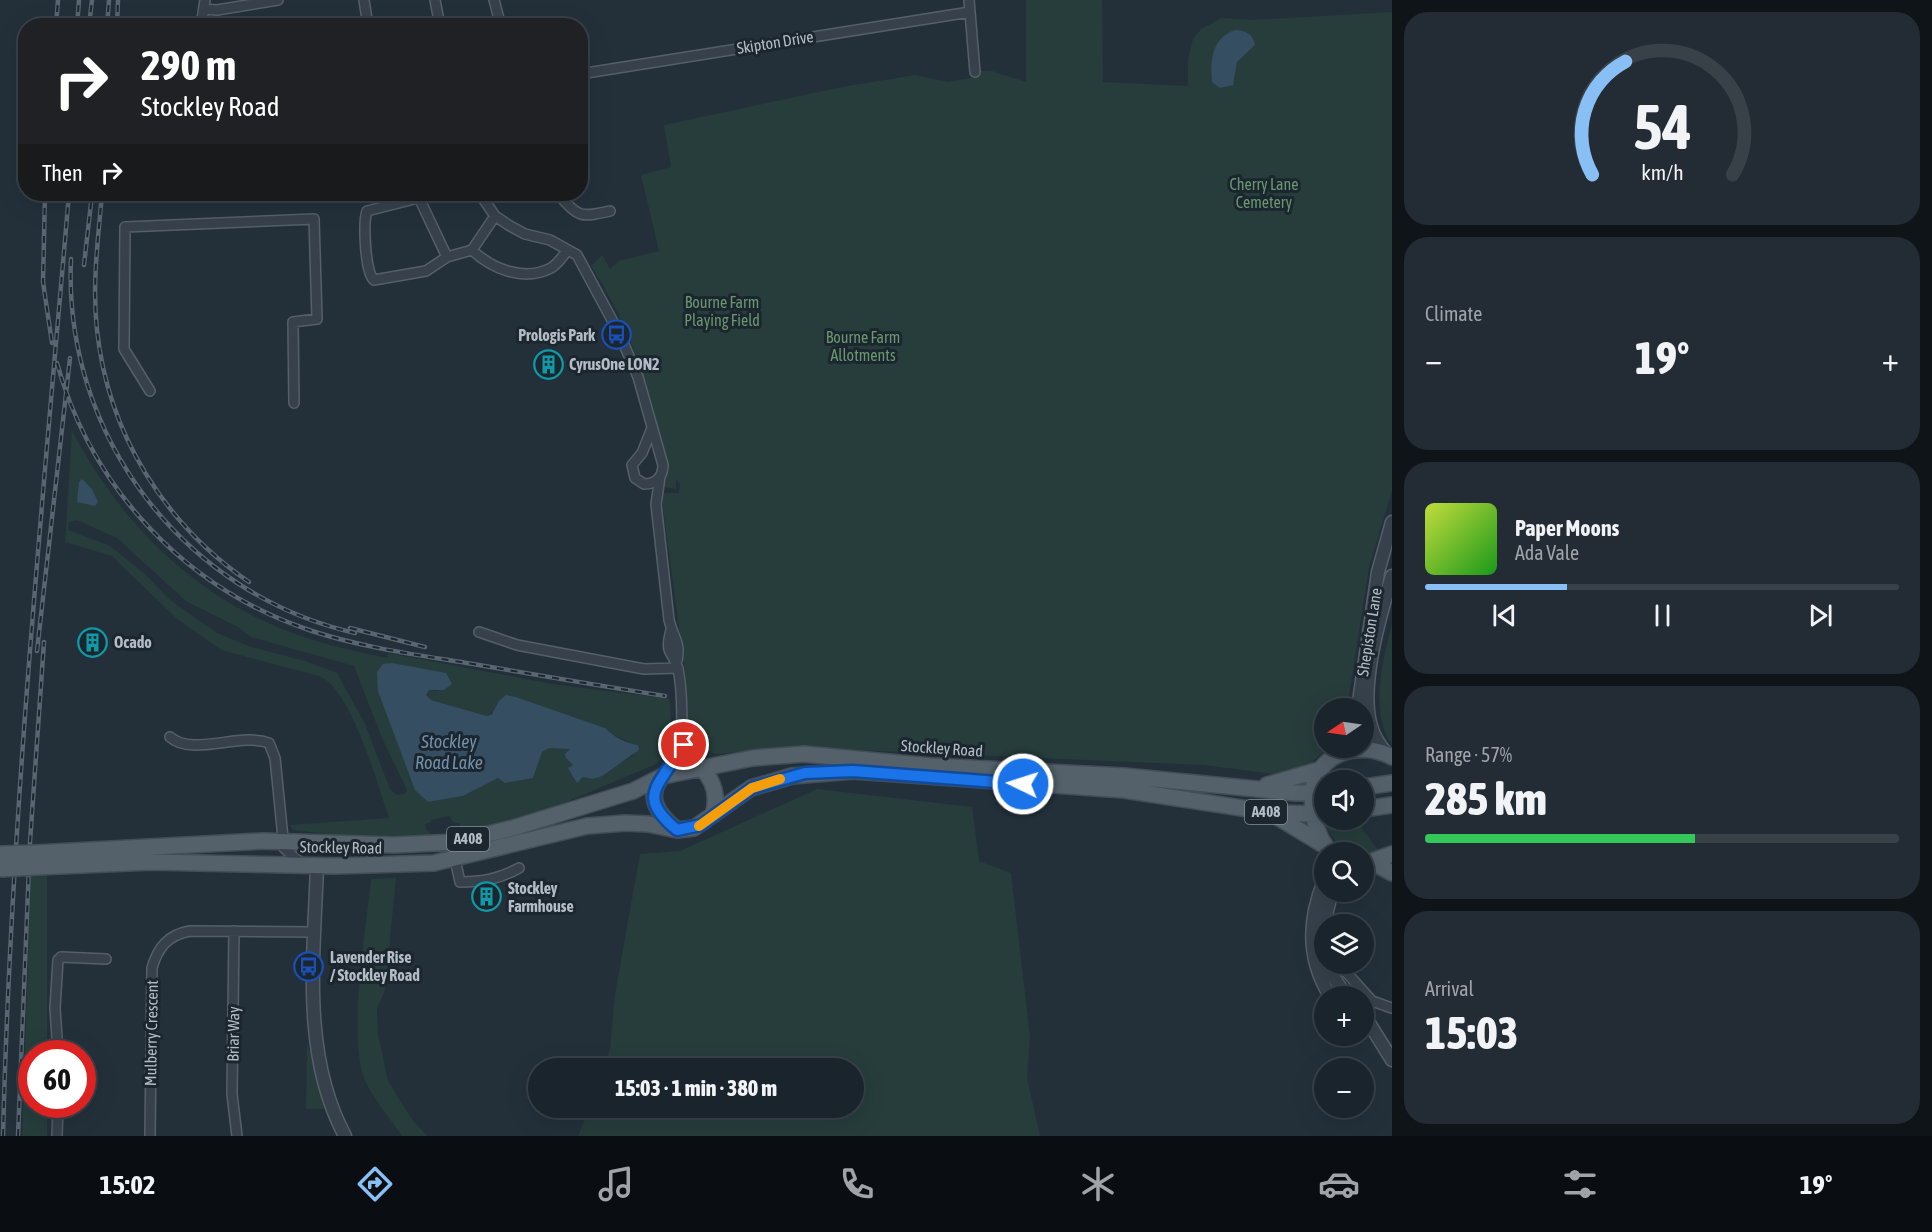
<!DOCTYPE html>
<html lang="en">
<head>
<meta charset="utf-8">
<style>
  body { margin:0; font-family:"Asap Condensed",sans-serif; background:#232c34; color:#f1f3f6; height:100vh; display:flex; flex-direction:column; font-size:22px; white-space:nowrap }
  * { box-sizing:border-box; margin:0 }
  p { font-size:20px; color:#9fa4a9 }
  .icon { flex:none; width:33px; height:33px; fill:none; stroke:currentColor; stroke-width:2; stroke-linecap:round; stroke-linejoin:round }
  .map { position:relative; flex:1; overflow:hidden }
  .drawer { display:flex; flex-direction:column; gap:12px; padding:12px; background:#0e1418; width:540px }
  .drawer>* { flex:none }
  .hud { position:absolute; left:18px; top:18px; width:570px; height:183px; border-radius:24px; box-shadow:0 6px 24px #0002,0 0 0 2px #384148; background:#202124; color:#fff; overflow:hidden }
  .needle { width:39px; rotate:257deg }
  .tools { position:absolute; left:1314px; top:698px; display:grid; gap:12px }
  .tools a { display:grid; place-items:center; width:60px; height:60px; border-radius:50%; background:#1a242c; box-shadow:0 6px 24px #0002,0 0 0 2px #384148; font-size:30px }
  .speed { position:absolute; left:18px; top:1040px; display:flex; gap:12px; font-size:30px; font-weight:700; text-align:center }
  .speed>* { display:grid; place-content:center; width:78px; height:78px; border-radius:50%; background:#1a242c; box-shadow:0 6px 24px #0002,0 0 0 2px #384148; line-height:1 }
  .speed .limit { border:9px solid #d22; background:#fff; color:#111 }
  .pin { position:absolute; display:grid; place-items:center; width:51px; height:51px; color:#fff; margin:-26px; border:3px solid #fff; border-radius:50%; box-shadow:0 2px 6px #0007 }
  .me { position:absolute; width:66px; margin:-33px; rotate:274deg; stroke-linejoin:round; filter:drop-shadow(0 0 4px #0008) }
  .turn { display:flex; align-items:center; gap:21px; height:126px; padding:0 24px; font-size:27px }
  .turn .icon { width:78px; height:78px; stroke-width:2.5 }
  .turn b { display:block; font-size:42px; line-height:51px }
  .then { display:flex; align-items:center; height:57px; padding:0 24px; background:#0003; gap:12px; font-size:22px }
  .big { font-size:45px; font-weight:800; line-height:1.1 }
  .drawer .card { flex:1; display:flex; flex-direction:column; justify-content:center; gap:9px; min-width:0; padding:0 21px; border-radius:24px; background:#232c34 }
  .drawer .dial { align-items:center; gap:0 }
  .dial svg { height:156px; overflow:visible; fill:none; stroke:#384148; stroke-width:7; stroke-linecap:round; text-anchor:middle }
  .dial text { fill:#f1f3f6; stroke:none }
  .song { display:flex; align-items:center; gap:18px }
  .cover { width:72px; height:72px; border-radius:9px; background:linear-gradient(135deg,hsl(70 70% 55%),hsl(120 70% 35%)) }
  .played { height:6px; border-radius:3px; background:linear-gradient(90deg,#88c0f5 30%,#384148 30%) }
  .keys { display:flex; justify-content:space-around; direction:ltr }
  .heat { display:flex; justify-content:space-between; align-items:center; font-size:33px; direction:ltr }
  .charge { height:9px; border-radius:4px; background:linear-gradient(90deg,#34c759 57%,#384148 0) }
  .trip { position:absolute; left:528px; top:1058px; width:336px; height:60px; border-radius:30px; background:#1a242c; box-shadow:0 6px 24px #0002,0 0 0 2px #384148; font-weight:800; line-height:60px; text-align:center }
  .dock { display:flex; height:96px; justify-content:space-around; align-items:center; background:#0a0e12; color:#9fa4a9 }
  .dock .icon { width:42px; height:42px }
  .dock .active { color:#88c0f5 }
  .dock b { font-size:27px; color:#f1f3f6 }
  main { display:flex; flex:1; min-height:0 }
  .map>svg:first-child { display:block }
  .green { fill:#263d3c; fill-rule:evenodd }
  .water { fill:#364e61 }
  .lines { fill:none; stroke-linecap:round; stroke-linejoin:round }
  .minor-casing { stroke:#555f68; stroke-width:12 }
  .tertiary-casing { stroke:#555f68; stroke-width:15 }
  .primary-casing { stroke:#434d56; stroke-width:18 }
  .minor { stroke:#36414b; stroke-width:9 }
  .tertiary { stroke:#36414b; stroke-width:12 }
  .primary { stroke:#54616b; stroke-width:15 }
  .rail-casing { stroke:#596672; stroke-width:4.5 }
  .rail { stroke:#1c262f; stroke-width:2; stroke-dasharray:7; stroke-linecap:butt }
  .primary-bridge-casing { stroke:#434d56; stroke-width:18; stroke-linecap:butt }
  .primary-bridge { stroke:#54616b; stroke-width:15 }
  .route-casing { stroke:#114b97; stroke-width:15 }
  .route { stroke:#1a73e8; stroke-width:10 }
  .slow { stroke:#f59e0b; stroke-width:10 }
  .labels { text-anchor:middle; stroke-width:6; stroke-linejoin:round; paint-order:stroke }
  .shield { fill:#1c262f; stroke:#858f99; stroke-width:1.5 }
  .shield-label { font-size:15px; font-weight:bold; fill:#b2bcc6 }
  .street-label { font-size:16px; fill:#b2bcc6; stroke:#1c262f }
  .park-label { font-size:16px; fill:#69976e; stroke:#1c262f }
  .poi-label { font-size:16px; font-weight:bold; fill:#b2bcc6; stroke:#1c262f; text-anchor:start }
  .water-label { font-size:18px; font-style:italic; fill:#7291aa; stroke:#1c262f }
</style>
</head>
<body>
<main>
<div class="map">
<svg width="1392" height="1136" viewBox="0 0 1392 1136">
  <rect width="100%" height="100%" fill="#23303a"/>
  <path class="green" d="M 1026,0 L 1102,0 L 1103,82 L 1188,86 L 1188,59 L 1193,39 L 1201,29 L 1222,18 L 1251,20 L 1392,12 L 1392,491 L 1369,567 L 1347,708 L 1324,708 L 1324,747 L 1329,747 L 1305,768 L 1281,775 L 1204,765 L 832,749 L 767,749 L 719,754 L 700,751 L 692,746 L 688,738 L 686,679 L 661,493 L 679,493 L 680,485 L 676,479 L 676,489 L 664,487 C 669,465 662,445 657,423 C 643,367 623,315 591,266 L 602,255 L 610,269 L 619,261 L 659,251 L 641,175 L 671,167 L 664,125 L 842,87 L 915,75 L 948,82 L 980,76 L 980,71 L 992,71 L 1026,82 Z
    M 72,431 C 120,520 183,586 277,627 C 312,642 350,650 387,658 L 388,653 L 558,685 L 670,699 L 672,751 L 654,765 L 552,808 L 464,835 L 459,823 L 454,823 L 449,816 L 431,820 L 431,822 L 425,824 L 426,830 L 435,837 L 428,839 L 354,837 L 293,830 L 290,825 L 389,818 C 377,784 352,689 319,676 L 221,650 L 176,618 L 112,556 L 65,542 ZM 77,520 L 117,538 L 186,601 L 238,627 L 251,637 L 354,666 L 382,738 L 407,790 L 405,794 L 397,795 L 390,789 L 365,724 L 337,673 L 305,661 L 251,647 L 217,633 L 170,600 L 145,574 L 110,546 L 68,530 L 69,522 ZM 392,663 L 438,691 L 429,690 L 426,695 L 431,700 L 487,716 L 516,697 L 605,728 L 611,734 L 627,741 L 634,755 L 594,779 L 583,777 L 581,780 L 576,780 L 569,768 L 573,765 L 566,758 L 571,748 L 549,748 L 542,751 L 533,778 L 505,783 L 498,778 L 463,796 L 428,802 L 409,771 L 398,742 Z
    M 1392,624 L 1392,745 C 1369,713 1383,659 1392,624 Z
    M 817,789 L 972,807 L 979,861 L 1011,873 L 1030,1037 L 1027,1078 L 1040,1136 L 578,1136 L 590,1107 L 854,1107 L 854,1068 L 604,1068 L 610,1049 L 615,994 L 640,854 L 680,851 Z
    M 1357,821 L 1379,852 L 1364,854 L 1340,848 L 1325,825 Z
    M 31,875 L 47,875 L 47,1053 L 32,1053 L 32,1104 L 54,1104 L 47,1105 L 47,1136 L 22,1136 Z
    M 396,878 L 385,990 L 377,1009 L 378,1034 L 388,1081 L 411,1118 L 427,1136 L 402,1136 C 390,1118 372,1098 364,1078 C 348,1032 366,931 371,879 Z
    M 307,1042 L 325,1109 L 306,1109 Z"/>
  <path class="water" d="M 1235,30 C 1245,30 1254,35 1255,45 L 1237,62 L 1233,85 L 1220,88 L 1212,82 C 1210,60 1212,38 1235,30 Z
    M 82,479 L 92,489 L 98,502 L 95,506 L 77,502 L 79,482 Z
    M 392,663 L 446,673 L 452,684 L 444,690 L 429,690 L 426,695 L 431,700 L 487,716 L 492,714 L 499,701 L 506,695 L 516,697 L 605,728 C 613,736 627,744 638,745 L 639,750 L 602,776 L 593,779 L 583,777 L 577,783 L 568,768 L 573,765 L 566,758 L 565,754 L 570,749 L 549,748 L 542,752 L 533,778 L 505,783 L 498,778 L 463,796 L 428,802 L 415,790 L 378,691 L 377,672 L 383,664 Z"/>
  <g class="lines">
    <defs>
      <path id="minor" d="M 364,0 L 368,26
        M 435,0 L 440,26
        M 494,0 L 501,26
        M 969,0 L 975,72
        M 204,9 L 217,10 L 278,0
        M 201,26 L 205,0
        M 580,74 L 970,12
        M 434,194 L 367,211 C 363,222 365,273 374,280 L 426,271 L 447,257 L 472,250 L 495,216
        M 480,194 L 495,216 L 510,226 L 525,234 L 550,240 L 577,255 L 619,333 L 638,377 L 663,465 C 663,477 656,484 644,484 L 635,478 L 632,465 L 642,453 L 652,428
        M 558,194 C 579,217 579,218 610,211
        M 419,198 L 447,257
        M 472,250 C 492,269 524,282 551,268 C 557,265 562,257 567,251
        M 150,391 L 124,349 L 125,227 L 314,219 L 317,319 L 293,322 L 294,403
        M 660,477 L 656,504 L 669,620 C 674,640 682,643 676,665
        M 479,632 L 517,645 L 644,669 L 678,668
        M 170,737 C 193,757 240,732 269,743 L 275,758 L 284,848 L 303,865
        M 681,739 L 690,757 L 701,768
        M 663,776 C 669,769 675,761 678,752 C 684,735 682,687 678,669 C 673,650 664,656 671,630
        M 455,859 L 460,882 C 482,882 499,879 519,868
        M 234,931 L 232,1094 L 237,1136
        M 1338,963 L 1372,1001 L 1392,1008
        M 58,1053 L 55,1008 L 58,960 L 61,957 L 106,959
        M 57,1136 L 58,1104
        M 150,1136 L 152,968 C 158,947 168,935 190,931 L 315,932"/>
      <path id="tertiary" d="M 1358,708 L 1378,572 L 1392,522
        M 1387,754 C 1380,746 1374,737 1371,726 C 1359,687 1380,615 1392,576
        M 317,866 C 314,956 301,1054 345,1136
        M 1324,881 C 1308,920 1307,959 1330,996
        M 1324,951 L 1324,923 L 1332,891
        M 1327,963 L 1332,975 L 1346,996
        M 1364,1015 L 1392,1060"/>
      <path id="primary" d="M 701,768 C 715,781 718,798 713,815
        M 663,776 C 644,797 659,815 677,830
        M 1267,785 L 1322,769
        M 1364,787 L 1392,783
        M 1364,809 L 1392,805
        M 1276,816 L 1322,844
        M 1331,852 C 1314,836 1308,799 1316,778 C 1328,748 1367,743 1392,757
        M 36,853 L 263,841 L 394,845 L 455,842 L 513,828 L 633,791 L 663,776 L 753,758 L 804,754 L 931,766 L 1124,776 L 1297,793 L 1324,793
        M 1372,862 L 1392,873
        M 1364,864 L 1392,854
        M 37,867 L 152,862 L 334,866 L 434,863 L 587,826 L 625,823 L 648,824 L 677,830 L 694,828 L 751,788 L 792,776 L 853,771 L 1124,790 L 1274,813 L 1324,814"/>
    </defs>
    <use href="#minor" class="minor-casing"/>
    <use href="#tertiary" class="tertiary-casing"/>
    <use href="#primary" class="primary-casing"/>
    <use href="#minor" class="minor"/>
    <use href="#tertiary" class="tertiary"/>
    <use href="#primary" class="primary"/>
    <defs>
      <path id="rail" d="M 56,26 L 58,0
        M 77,26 L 79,0
        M 89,26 L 92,0
        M 107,26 L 109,0
        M 117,26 L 118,0
        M 45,194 L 43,282 L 52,343
        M 102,194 C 98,239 92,284 97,330 C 108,433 164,524 249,582
        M 71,259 C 63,436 184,594 355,633
        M 84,265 L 92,194
        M 57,363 C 92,490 187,590 312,631 C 364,648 419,655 473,664 C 537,675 601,686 665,696
        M 350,628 L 425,647
        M 37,651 L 70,358
        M 3,1136 C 11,820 42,508 69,194
        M 18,1136 L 30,842 L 44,642"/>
    </defs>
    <use href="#rail" class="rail-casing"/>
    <use href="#rail" class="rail"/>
    <defs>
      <path id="primary-bridge" d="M 0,854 L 36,853
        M 0,869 L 37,867"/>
    </defs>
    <use href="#primary-bridge" class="primary-bridge-casing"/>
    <use href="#primary-bridge" class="primary-bridge"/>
  </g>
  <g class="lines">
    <defs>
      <path id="route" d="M 684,745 L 681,739 C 672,782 628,790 677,830 L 701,825 L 752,788 L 805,773 L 853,771 L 1023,784"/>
    </defs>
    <use href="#route" class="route-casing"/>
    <use href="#route" class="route"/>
    <path class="slow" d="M 699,826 L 752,788 L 780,779"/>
  </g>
  <defs>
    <symbol id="bus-ring" viewBox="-11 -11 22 22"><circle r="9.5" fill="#1c262f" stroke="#1a4fb4" stroke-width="1.5"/><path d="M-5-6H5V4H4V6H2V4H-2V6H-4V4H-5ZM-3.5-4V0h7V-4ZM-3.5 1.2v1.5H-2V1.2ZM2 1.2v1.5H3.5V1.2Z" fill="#1a4fb4"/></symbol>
    <symbol id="building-ring" viewBox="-11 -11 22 22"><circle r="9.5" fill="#1c262f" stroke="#0f9aa8" stroke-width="1.5"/><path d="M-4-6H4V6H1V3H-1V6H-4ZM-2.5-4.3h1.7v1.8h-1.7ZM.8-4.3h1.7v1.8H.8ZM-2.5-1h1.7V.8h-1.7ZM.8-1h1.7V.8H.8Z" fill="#0f9aa8"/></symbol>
  </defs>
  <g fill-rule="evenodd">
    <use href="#bus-ring" x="600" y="318" width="33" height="33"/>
    <use href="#building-ring" x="532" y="348" width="33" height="33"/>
    <use href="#building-ring" x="76" y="626" width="33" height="33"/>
    <use href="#building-ring" x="470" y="880" width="33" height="33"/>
    <use href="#bus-ring" x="292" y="950" width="33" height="33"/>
  </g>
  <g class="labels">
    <g class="shield">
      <rect x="1245" y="800" width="42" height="24" rx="4.5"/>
      <rect x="447" y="827" width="42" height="24" rx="4.5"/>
    </g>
    <g class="shield-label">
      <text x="1266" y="817">A408</text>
      <text x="468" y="844">A408</text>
    </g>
    <g class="street-label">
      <text transform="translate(775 42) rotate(-9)" y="6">Skipton Drive</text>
      <text transform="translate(1369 632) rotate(-81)" y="6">Shepiston Lane</text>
      <text transform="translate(942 748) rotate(4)" y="6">Stockley Road</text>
      <text transform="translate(341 847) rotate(1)" y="6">Stockley Road</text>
      <text transform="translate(151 1033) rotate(-89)" y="6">Mulberry Crescent</text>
      <text transform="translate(233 1034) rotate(-89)" y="6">Briar Way</text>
    </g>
    <g class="park-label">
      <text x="1264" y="190">Cherry Lane<tspan x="1264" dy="18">Cemetery</tspan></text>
      <text x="722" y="308">Bourne Farm<tspan x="722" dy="18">Playing Field</tspan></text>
      <text x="863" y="343">Bourne Farm<tspan x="863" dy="18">Allotments</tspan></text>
    </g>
    <g class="poi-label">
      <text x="595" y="341" text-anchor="end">Prologis Park</text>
      <text x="569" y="370">CyrusOne LON2</text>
      <text x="114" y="648">Ocado</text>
      <text x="508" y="894">Stockley<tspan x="508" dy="18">Farmhouse</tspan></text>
      <text x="330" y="963">Lavender Rise<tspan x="330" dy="18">/ Stockley Road</tspan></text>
    </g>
    <g class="water-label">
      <text x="449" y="748">Stockley<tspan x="449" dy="21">Road Lake</tspan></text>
    </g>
  </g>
</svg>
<div class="tools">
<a><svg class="needle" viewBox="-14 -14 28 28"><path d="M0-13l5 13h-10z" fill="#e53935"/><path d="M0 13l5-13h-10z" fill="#9fa4a9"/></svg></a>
<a><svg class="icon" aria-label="sound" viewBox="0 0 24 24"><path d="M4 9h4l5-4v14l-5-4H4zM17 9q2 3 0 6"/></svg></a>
<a><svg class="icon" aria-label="search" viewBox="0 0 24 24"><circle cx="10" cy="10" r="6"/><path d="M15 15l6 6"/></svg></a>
<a><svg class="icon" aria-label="layers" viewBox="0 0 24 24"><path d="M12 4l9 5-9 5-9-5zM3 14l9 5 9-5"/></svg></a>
<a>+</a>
<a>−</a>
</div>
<div class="speed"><div class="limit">60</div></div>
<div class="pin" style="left:684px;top:745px;background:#d93025"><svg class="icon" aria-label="arrive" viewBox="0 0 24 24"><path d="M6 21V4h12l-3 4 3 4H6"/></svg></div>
<svg class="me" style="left:1023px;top:784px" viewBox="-20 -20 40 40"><circle r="17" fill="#1a73e8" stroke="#fff" stroke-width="3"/><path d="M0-11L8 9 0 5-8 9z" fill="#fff"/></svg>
<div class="trip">15:03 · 1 min · 380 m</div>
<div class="hud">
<div class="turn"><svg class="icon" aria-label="right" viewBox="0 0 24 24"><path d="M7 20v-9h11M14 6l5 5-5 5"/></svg><div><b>290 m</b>Stockley Road</div></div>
<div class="then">Then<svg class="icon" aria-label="right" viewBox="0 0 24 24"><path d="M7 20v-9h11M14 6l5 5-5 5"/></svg></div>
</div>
</div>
<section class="drawer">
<div class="card dial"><svg viewBox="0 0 100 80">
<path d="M14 69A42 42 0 1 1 86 69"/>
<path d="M14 69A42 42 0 0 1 31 11" stroke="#88c0f5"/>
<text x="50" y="56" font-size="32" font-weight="700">54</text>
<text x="50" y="72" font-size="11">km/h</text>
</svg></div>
<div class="card"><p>Climate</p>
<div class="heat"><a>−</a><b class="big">19°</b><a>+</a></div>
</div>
<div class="card">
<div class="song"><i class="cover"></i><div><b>Paper Moons</b><p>Ada Vale</p></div></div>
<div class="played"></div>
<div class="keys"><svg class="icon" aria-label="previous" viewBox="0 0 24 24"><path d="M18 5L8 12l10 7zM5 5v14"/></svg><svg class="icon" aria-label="pause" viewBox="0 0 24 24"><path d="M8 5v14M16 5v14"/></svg><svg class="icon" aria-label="next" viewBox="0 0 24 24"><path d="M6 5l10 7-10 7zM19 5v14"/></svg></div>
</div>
<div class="card"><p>Range · 57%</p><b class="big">285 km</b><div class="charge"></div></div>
<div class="card"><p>Arrival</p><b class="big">15:03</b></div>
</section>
</main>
<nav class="dock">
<b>15:02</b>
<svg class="icon active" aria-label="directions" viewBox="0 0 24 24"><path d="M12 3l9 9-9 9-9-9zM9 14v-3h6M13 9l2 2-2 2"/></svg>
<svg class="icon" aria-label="music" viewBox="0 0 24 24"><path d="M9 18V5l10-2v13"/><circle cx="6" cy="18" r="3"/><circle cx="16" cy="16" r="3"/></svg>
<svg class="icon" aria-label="phone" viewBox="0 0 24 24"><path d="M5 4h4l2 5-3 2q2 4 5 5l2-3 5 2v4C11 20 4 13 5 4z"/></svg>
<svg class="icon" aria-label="climate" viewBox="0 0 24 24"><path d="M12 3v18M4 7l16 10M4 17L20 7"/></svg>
<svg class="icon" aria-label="car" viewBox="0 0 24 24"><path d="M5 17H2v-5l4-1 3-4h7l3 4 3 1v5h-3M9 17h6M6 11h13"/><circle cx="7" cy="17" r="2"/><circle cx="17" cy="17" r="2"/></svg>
<svg class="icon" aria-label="filters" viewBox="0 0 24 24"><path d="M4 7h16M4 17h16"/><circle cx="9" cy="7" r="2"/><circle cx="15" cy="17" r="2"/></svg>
<b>19°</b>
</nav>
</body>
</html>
